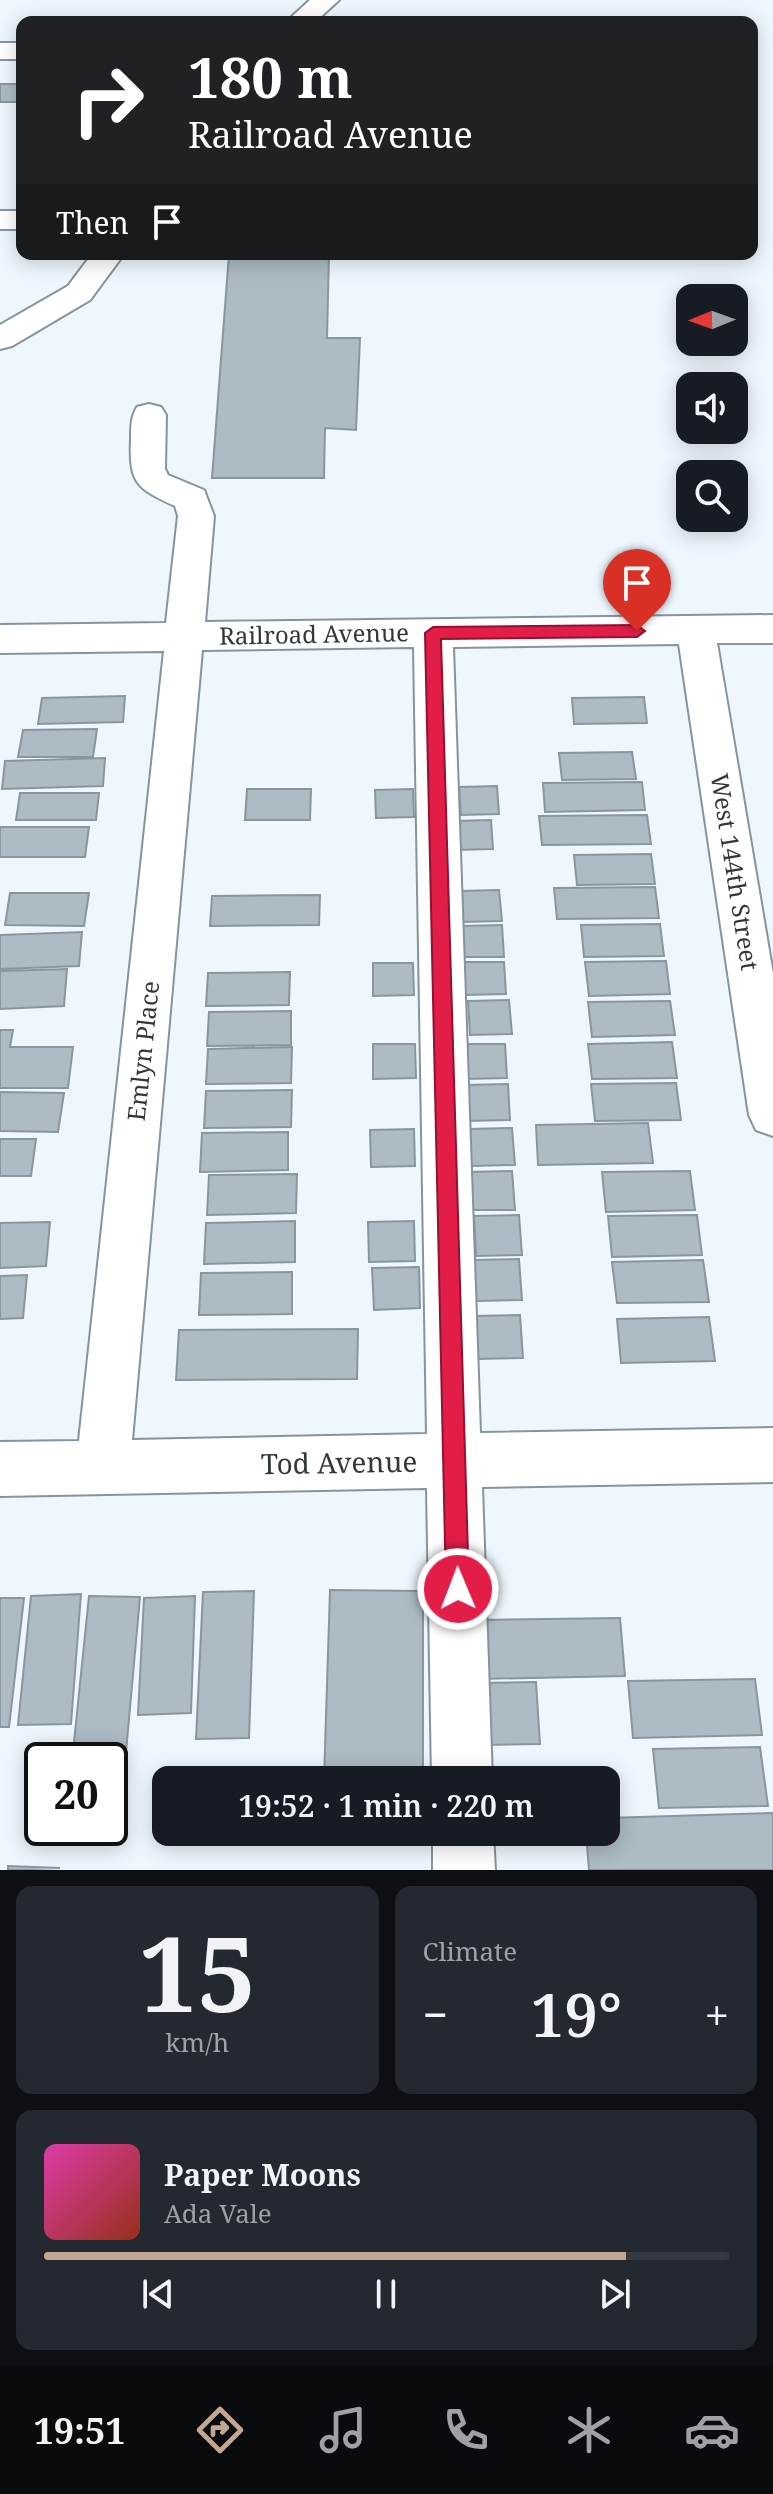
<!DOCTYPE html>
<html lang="en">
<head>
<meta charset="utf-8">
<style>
  body { margin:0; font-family:"Noto Serif",serif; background:#242831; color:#f1f3f6; height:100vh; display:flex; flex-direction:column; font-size:30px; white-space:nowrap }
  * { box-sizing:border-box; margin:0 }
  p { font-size:26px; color:#9ea1a6 }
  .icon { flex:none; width:44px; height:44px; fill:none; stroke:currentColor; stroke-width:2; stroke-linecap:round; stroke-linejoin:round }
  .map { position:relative; height:1870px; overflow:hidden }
  .details { display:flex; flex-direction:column; gap:16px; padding:16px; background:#0d0f14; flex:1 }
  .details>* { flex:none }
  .hud { position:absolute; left:16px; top:16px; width:742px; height:244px; border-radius:16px; box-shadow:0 4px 20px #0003; background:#202124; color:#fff; overflow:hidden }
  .needle { width:52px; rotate:269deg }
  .controls { position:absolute; left:676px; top:284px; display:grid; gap:16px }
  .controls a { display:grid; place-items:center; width:72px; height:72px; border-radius:16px; background:#171b24; box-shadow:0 4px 20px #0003; font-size:40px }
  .speed { position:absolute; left:24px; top:1742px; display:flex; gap:16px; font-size:40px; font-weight:700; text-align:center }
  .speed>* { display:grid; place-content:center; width:104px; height:104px; border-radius:50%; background:#171b24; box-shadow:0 4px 20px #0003; line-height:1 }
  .speed .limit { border:4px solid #111; border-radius:12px; background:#fff; color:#111 }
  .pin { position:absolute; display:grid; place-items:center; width:68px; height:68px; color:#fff; margin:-82px -34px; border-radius:50% 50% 50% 0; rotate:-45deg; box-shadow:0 0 8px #0007 }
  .pin .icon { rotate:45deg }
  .me { position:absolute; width:88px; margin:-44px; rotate:359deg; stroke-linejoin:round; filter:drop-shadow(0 0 6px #0008) }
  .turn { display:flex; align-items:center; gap:28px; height:168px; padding:0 40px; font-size:36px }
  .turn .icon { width:104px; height:104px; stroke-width:2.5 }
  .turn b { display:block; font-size:56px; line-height:68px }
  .then { display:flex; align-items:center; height:76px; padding:0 40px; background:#0003; gap:16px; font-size:30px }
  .big { font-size:60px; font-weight:600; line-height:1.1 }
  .details .tile { flex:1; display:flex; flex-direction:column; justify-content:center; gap:12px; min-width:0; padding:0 28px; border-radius:16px; background:#242831 }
  .details .dial { align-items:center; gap:0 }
  .dial b { font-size:104px; line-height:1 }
  .song { display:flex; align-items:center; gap:24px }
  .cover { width:96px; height:96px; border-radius:12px; background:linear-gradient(135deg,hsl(320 70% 55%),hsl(10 70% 35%)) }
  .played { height:8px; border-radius:4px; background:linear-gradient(90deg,#c3a790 85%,#363941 85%) }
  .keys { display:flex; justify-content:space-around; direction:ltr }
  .heat { display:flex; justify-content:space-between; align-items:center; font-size:44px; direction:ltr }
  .details .tiles { flex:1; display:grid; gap:16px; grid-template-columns:1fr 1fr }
  .tile:last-child { grid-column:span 2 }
  .trip { position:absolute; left:152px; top:1766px; width:468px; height:80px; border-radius:16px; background:#171b24; box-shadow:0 4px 20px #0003; font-weight:600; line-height:80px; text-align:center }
  .tab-bar { display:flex; height:128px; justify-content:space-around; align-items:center; background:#090b0e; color:#9ea1a6 }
  .tab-bar .icon { width:56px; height:56px }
  .tab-bar .on { color:#c3a790 }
  .tab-bar b { font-size:36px; color:#f1f3f6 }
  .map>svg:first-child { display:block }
  .building { fill:#acbbc4; stroke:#88969f; stroke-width:2 }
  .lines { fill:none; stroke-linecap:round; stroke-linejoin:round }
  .minor-casing { stroke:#86949d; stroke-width:4 }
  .minor { fill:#fff; fill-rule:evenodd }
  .route { fill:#e11d48; stroke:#92132f; stroke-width:2 }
  .labels { text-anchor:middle; stroke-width:7; stroke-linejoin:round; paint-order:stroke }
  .street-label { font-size:24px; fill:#31383b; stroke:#fff }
  .near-street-label { font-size:28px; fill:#31383b; stroke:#fff }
</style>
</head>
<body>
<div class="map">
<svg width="773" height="1870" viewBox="0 0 773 1870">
  <rect width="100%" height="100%" fill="#edf7fd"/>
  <path class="building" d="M 0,84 L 22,84 L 22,102 L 0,102 Z
    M 229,254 L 329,254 L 327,338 L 360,338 L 356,430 L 325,428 L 324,478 L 212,478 Z
    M 125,696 L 123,722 L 38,724 L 42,698 Z
    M 644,697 L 647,723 L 574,724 L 572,698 Z
    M 97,729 L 93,757 L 18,757 L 23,730 Z
    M 632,752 L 636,779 L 562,780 L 559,753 Z
    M 105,758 L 103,786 L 2,789 L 5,761 Z
    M 642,782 L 645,810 L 545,812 L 543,783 Z
    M 497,786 L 499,814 L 461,815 L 459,787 Z
    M 247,789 L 311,789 L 310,820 L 245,820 Z
    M 413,789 L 414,817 L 376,818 L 375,790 Z
    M 20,793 L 99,793 L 96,820 L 16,820 Z
    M 647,815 L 651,844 L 542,845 L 539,816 Z
    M 491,820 L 493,849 L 455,850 L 453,821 Z
    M 0,827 L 89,827 L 85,857 L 0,857 Z
    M 651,854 L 655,884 L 577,885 L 574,855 Z
    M 655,887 L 659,918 L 557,919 L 554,888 Z
    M 499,890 L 502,921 L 461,922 L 460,891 Z
    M 10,893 L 89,893 L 84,926 L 5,925 Z
    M 320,895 L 319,925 L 210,926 L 212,896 Z
    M 660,924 L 664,956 L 584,957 L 581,925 Z
    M 502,925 L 504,957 L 464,957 L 462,926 Z
    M 82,932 L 79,966 L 0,969 L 0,935 Z
    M 666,961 L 670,994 L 589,996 L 585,962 Z
    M 464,962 L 504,962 L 506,994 L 465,995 Z
    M 373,963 L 413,963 L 414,995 L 373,996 Z
    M 67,969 L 64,1006 L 0,1009 L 0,971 Z
    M 290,972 L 289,1005 L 206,1006 L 208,973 Z
    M 509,1000 L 512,1034 L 470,1035 L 468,1001 Z
    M 670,1001 L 675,1035 L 592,1037 L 588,1002 Z
    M 291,1011 L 291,1045 L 207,1046 L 209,1012 Z
    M 0,1030 L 13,1030 L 10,1047 L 73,1047 L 68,1088 L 0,1088 Z
    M 672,1042 L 677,1078 L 592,1079 L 588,1044 Z
    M 373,1044 L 415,1044 L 416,1078 L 373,1079 Z
    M 462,1044 L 505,1044 L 507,1078 L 464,1079 Z
    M 292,1047 L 291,1083 L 206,1084 L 208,1049 Z
    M 676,1083 L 681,1120 L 595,1121 L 591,1084 Z
    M 508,1084 L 510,1120 L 466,1121 L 465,1085 Z
    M 292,1090 L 291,1127 L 204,1128 L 206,1091 Z
    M 0,1092 L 64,1093 L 58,1132 L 0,1131 Z
    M 648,1123 L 653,1163 L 538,1165 L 536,1125 Z
    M 512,1128 L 515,1165 L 471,1166 L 469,1129 Z
    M 414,1129 L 415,1166 L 371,1167 L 370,1130 Z
    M 288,1132 L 288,1170 L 200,1172 L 202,1133 Z
    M 0,1139 L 36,1139 L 31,1176 L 0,1176 Z
    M 512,1171 L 515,1210 L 470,1210 L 468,1172 Z
    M 690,1171 L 695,1210 L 606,1212 L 602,1172 Z
    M 297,1174 L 296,1213 L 207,1215 L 209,1175 Z
    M 519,1215 L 522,1255 L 476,1256 L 474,1216 Z
    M 697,1215 L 702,1255 L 612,1257 L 608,1216 Z
    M 295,1221 L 295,1262 L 204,1264 L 206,1223 Z
    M 414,1221 L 415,1261 L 369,1262 L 368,1222 Z
    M 50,1222 L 46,1266 L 0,1268 L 0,1223 Z
    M 519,1259 L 522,1300 L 476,1301 L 473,1260 Z
    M 703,1260 L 709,1302 L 617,1303 L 612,1262 Z
    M 419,1267 L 420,1308 L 374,1310 L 372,1268 Z
    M 292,1272 L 292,1314 L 199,1315 L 201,1273 Z
    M 27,1275 L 23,1318 L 0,1319 L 0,1276 Z
    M 520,1315 L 523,1358 L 476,1359 L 473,1316 Z
    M 709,1317 L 715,1361 L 621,1363 L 617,1319 Z
    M 358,1329 L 357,1379 L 176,1380 L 179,1330 Z
    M 330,1590 L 423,1591 L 423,1780 L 324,1780 Z
    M 254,1591 L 249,1738 L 196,1739 L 203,1592 Z
    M 81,1594 L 71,1724 L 18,1725 L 31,1596 Z
    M 89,1596 L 140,1597 L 126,1752 L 73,1752 Z
    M 195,1596 L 191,1713 L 138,1715 L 144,1598 Z
    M 0,1598 L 24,1598 L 9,1727 L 0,1727 Z
    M 620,1618 L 625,1676 L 478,1679 L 475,1620 Z
    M 755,1679 L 762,1735 L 633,1738 L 628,1681 Z
    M 536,1682 L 540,1744 L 483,1745 L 481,1683 Z
    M 760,1747 L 768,1806 L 659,1808 L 653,1749 Z
    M 773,1813 L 773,1870 L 589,1870 L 586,1832 L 606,1832 L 606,1818 Z
    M 8,1866 L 60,1868 L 8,1870 Z"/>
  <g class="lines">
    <defs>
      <path id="minor" d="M 310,0 L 339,0 L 315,22 L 286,22 Z
        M 0,43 L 22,43 L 22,59 L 0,59 Z
        M 0,211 L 22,211 L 22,229 L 0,229 Z
        M 92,254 L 124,254 L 90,300 L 12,346 L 0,349 L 0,325 L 68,286 Z
        M 149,404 L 161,407 L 166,415 L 165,469 L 168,475 L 204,490 L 214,516 L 205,622 L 773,615 L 773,643 L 717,643 L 773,974 L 773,1136 L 756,1130 L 749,1115 L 679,644 L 453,647 L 480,1433 L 773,1428 L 773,1482 L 482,1487 L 492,1780 L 432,1780 L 427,1488 L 0,1496 L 0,1442 L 79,1441 L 164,651 L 0,653 L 0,625 L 166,623 L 178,516 L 175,506 C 136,488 129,483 131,439 C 131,427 131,417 137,407 ZM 414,647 L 427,1434 L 132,1440 L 202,650 Z
        M 433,1832 L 493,1832 L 495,1870 L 433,1870 Z"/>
    </defs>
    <use href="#minor" class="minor-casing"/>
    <use href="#minor" class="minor"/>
  </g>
  <path class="route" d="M 637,625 L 645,631 L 637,637 L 441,639 L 469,1589 L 466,1597 L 458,1600 L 450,1597 L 446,1589 L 425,633 L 433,627 Z"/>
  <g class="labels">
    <g class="street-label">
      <text transform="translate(314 635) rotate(-1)" y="8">Railroad Avenue</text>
      <text transform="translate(734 872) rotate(81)" y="8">West 144th Street</text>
      <text transform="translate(144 1051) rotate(-84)" y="8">Emlyn Place</text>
    </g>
    <g class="near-street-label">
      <text transform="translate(339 1463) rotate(-1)" y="10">Tod Avenue</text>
    </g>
  </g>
</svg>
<div class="controls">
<a><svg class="needle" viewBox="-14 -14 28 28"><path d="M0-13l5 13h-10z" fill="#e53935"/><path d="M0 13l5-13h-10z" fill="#9ea1a6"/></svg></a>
<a><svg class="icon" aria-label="sound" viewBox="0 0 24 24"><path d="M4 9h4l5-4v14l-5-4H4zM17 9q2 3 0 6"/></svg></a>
<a><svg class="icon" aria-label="search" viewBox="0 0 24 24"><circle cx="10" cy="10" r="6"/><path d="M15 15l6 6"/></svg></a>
</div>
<div class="speed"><div class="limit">20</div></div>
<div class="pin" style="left:637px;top:631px;background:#d93025"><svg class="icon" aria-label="arrive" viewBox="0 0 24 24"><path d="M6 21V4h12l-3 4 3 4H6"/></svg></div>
<svg class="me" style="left:458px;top:1589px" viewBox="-20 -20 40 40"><circle r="17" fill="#e11d48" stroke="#fff" stroke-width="3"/><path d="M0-11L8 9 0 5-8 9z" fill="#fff"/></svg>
<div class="trip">19:52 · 1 min · 220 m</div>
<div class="hud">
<div class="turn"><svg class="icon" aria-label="right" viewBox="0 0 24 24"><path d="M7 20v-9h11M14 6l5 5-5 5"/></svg><div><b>180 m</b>Railroad Avenue</div></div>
<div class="then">Then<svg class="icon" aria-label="arrive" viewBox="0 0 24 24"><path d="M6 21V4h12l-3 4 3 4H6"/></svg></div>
</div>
</div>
<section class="details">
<div class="tiles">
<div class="tile dial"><b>15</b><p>km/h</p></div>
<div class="tile"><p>Climate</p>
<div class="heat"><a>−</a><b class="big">19°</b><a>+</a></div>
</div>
<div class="tile">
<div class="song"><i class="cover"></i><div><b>Paper Moons</b><p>Ada Vale</p></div></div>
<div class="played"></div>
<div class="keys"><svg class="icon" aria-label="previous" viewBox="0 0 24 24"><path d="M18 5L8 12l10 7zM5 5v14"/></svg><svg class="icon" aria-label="pause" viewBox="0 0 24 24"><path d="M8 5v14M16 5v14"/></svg><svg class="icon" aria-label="next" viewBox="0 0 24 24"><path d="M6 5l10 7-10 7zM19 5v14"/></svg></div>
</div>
</div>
</section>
<nav class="tab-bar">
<b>19:51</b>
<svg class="icon on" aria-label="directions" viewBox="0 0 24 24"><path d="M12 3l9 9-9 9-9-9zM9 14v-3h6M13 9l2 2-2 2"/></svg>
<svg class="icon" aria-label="music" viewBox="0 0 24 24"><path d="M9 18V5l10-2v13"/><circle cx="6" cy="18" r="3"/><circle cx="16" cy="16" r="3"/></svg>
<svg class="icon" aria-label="phone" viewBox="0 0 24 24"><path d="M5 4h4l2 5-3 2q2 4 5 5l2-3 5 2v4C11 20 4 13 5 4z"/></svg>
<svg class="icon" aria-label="climate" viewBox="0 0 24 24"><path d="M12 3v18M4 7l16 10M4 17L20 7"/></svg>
<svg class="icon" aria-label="car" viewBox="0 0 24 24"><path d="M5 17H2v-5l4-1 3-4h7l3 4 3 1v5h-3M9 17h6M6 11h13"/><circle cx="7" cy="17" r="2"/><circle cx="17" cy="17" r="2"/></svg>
</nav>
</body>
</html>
